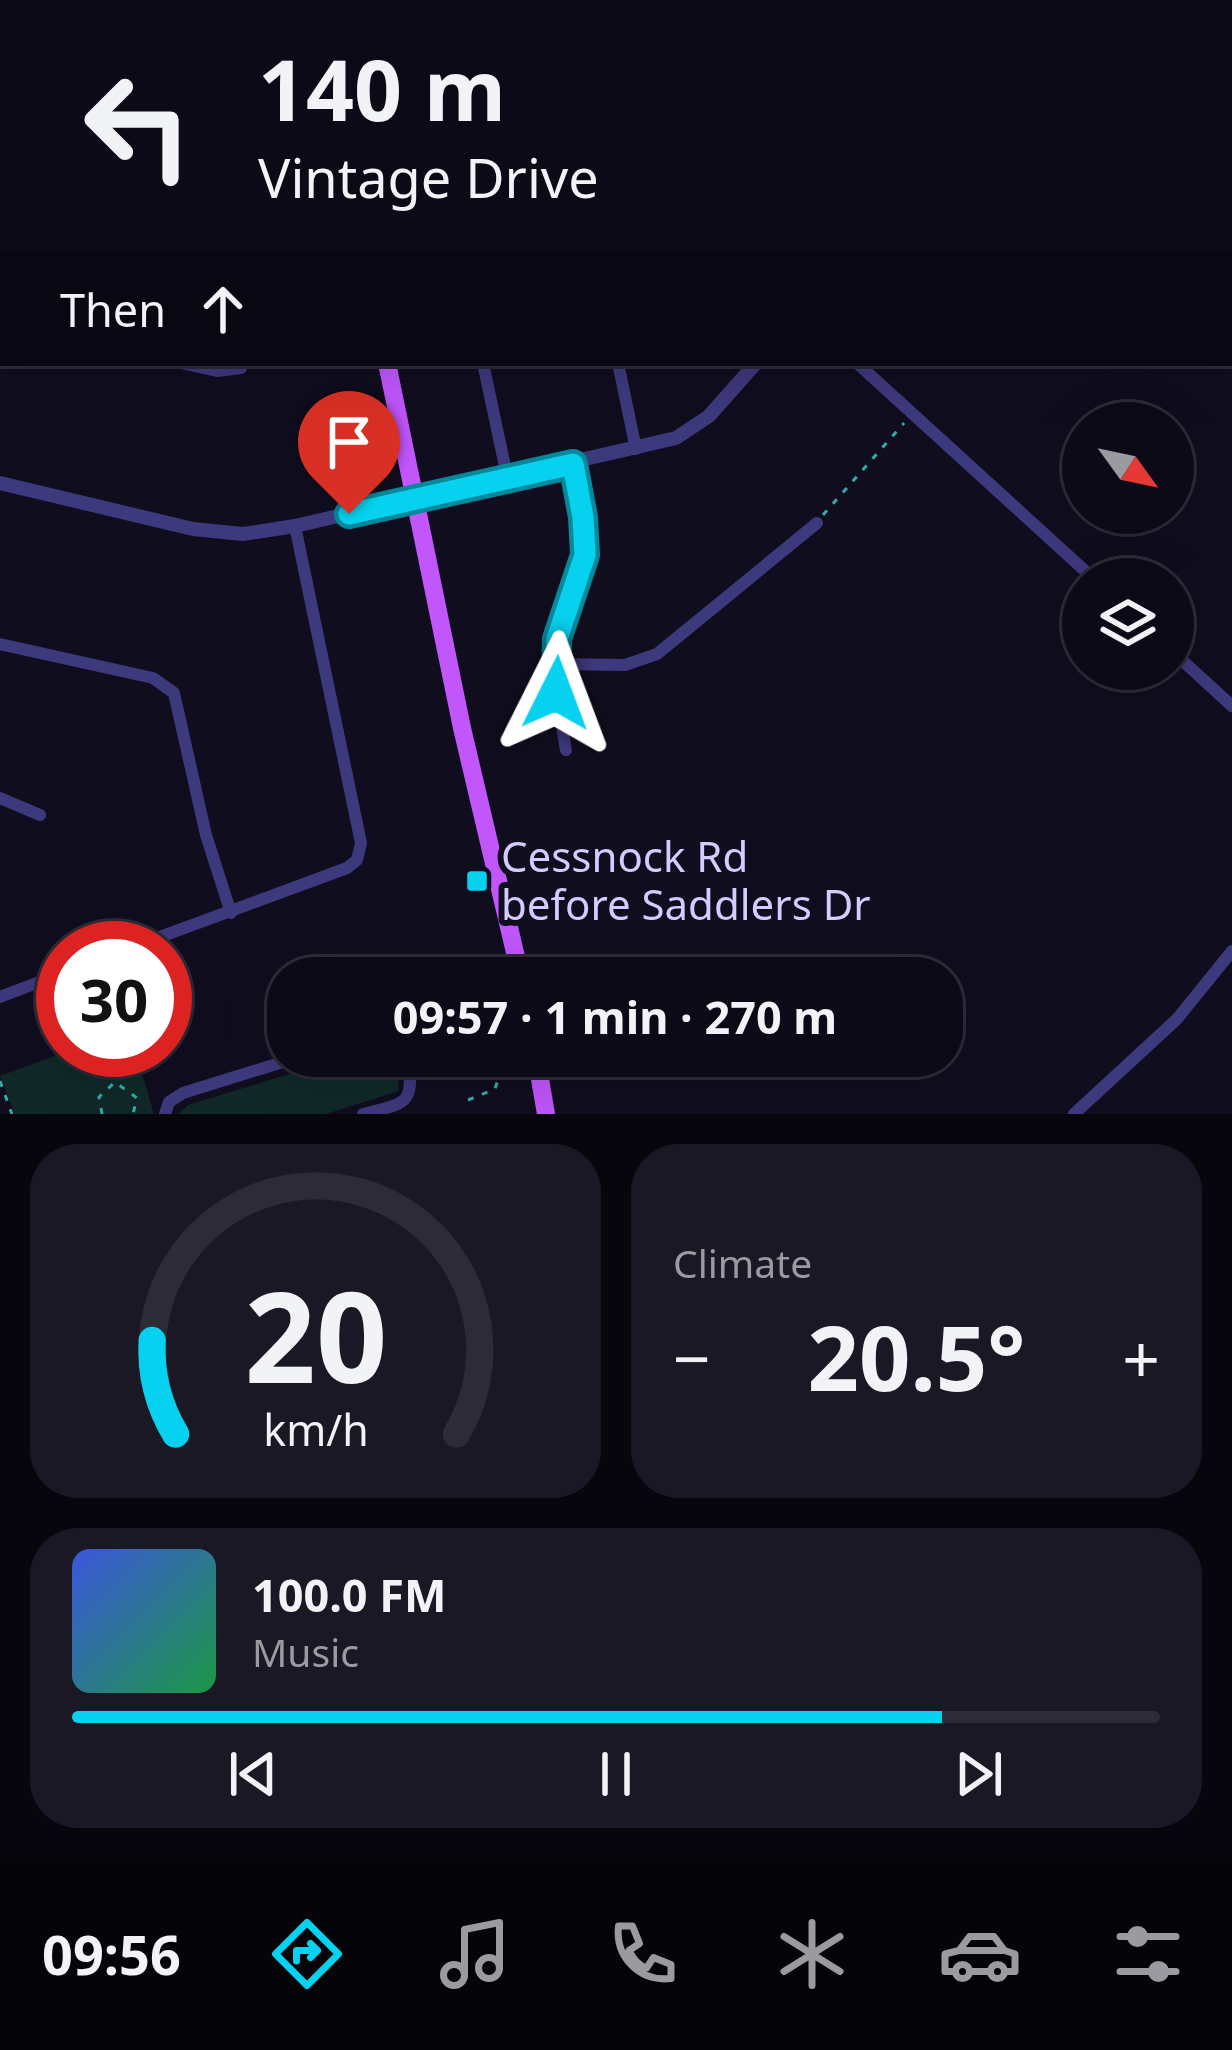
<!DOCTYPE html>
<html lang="en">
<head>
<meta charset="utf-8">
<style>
  body { margin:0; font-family:"Noto Sans",sans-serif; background:#1a1824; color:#f1f3f6; height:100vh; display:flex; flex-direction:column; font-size:45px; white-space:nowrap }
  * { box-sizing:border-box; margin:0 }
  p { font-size:39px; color:#9a9aa1 }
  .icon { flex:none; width:66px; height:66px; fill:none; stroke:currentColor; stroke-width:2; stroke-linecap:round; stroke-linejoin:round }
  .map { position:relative; height:1114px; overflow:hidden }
  .panel { display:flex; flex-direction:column; gap:30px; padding:30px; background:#07060d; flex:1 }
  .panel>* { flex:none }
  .guide { position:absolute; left:0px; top:0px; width:1233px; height:366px; box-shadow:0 12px 48px #0002,0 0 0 3px #2c2b36; background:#0c0a17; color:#f1f3f6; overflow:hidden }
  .needle { width:78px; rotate:123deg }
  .tools { position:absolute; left:1062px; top:402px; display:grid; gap:24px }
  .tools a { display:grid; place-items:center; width:132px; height:132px; border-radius:50%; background:#0c0a17; box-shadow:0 12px 48px #0002,0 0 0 3px #2c2b36; font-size:60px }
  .speed { position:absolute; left:36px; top:921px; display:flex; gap:24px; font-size:60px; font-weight:700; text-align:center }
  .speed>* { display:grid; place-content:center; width:156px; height:156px; border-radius:50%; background:#0c0a17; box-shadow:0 12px 48px #0002,0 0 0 3px #2c2b36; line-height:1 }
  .speed .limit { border:18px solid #d22; background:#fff; color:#111 }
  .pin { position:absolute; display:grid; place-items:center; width:102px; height:102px; color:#fff; margin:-123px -51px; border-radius:50% 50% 50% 0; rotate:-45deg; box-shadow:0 0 12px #0007 }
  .pin .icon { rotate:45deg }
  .me { position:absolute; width:132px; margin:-66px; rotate:3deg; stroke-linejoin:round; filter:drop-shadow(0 0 9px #0008) }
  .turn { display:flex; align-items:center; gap:42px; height:252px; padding:0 60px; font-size:54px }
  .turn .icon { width:156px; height:156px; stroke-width:2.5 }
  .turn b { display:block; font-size:84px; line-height:102px }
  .then { display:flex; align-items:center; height:114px; padding:0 60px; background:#0003; gap:24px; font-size:45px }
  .big { font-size:90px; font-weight:700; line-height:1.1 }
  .panel .tile { flex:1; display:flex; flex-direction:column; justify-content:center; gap:18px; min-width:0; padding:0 42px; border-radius:48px; background:#1a1824 }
  .panel .dial { align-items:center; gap:0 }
  .dial svg { height:312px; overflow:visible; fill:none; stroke:#2c2b36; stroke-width:7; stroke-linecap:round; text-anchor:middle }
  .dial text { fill:#f1f3f6; stroke:none }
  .song { display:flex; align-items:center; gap:36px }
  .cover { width:144px; height:144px; border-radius:18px; background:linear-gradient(135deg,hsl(230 70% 55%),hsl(140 70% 35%)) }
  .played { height:12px; border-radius:6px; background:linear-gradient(90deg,#06d2ef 80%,#2c2b36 80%) }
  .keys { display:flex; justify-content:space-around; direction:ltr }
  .heat { display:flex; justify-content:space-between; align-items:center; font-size:66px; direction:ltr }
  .panel .tiles { flex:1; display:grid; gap:30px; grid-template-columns:1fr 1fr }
  .tile:last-child { grid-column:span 2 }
  .trip { position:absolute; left:267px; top:957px; width:696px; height:120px; border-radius:48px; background:#0c0a17; box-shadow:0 12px 48px #0002,0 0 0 3px #2c2b36; font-weight:700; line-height:120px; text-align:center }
  .menu { display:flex; height:192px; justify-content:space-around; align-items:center; background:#050409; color:#9a9aa1 }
  .menu .icon { width:84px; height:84px }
  .menu .active { color:#06d2ef }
  .menu b { font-size:54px; color:#f1f3f6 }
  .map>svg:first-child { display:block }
  .green { fill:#102928 }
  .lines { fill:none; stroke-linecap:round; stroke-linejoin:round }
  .path { stroke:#31ada9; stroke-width:3; stroke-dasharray:6 9; stroke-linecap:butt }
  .minor { stroke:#3d397d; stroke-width:12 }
  .tertiary { stroke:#3d397d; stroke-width:14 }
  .primary { stroke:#c156fb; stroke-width:18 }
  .route-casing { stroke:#04889b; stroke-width:30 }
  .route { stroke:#06d2ef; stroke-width:21 }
  .poi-dot { fill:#06d2ef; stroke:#100d1f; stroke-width:4.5 }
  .labels { text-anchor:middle; stroke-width:12; stroke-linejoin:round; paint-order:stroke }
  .poi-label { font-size:42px; fill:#d3ccfe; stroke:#100d1f; text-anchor:start }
</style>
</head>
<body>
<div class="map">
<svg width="1232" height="1114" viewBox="0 0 1232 1114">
  <rect width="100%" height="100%" fill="#100d1f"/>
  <path class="green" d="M 70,1050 L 135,1050 L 154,1114 L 15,1114 L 0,1076 Z
    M 348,1056 L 396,1056 L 399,1091 L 326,1114 L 178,1114 L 188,1105 Z"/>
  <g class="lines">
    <path class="path" d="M 823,515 L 904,423
      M 0,1081 L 12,1114
      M 468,1100 L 495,1089 L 500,1073 L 497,1056
      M 102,1114 L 99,1097 L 115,1082 L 137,1098 L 133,1114"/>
    <path class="minor" d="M 175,0 L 176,3
      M 468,0 L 471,3
      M 669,0 L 672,3
      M 37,3 L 52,0
      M 614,3 L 616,0
      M 707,3 L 709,0
      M 889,3 L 892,0
      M 0,10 L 3,10
      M 0,198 L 3,199
      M 0,335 L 3,319
      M 181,363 L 217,371 L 241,368
      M 483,363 L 507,476
      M 618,363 L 636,449
      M 857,363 L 1094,579
      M 0,644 L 153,678 L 174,693 L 206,835 L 231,913
      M 1173,652 L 1232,706
      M 555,664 L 625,665 L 657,654 L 817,523
      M 566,750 L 556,693 L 557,639 L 585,555 L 583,517 L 573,464
      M 0,798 L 40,815
      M 130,948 L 347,868 L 357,860 L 361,843 L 295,526
      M 0,997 L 63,973
      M 165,1114 L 169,1102 L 183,1093 L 302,1056
      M 363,1114 C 406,1103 416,1105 407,1056
      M 1074,1114 L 1177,1019 L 1232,951"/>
    <path class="tertiary" d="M 1080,3 L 1082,0
      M 0,483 L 193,529 L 243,534 L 295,526 L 676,438 L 709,416 L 756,363"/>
    <path class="primary" d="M 314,0 L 315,3
      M 387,363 L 462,728 L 521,978
      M 536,1056 L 546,1114"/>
  </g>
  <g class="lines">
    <defs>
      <path id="route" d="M 349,514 L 573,464 L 583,517 L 585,555 L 557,639 L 556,693"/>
    </defs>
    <use href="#route" class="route-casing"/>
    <use href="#route" class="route"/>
  </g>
  <rect class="poi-dot" x="465" y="869" width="24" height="24" rx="6"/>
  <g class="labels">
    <g class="poi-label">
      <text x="501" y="872">Cessnock Rd<tspan x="501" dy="48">before Saddlers Dr</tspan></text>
    </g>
  </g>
</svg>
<div class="tools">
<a><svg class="needle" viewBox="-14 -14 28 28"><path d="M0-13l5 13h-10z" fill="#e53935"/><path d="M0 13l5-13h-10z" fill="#9a9aa1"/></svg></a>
<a><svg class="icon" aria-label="layers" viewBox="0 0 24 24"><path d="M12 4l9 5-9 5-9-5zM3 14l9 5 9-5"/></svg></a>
</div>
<div class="speed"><div class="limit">30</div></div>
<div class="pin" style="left:349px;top:514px;background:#d93025"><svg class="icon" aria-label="arrive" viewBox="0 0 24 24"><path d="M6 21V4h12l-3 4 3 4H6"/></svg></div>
<svg class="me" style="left:556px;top:693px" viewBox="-20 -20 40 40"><path d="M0-17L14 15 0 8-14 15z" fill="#06d2ef" stroke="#fff" stroke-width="4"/></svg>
<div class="trip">09:57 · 1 min · 270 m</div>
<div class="guide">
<div class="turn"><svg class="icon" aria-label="left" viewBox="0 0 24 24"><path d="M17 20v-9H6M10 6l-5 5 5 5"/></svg><div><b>140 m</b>Vintage Drive</div></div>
<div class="then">Then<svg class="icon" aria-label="ahead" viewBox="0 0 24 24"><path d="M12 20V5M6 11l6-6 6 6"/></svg></div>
</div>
</div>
<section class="panel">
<div class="tiles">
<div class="tile dial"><svg viewBox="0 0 100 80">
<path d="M14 69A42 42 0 1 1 86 69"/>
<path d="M14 69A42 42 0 0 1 8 45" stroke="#06d2ef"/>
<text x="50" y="56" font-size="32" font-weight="700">20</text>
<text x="50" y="72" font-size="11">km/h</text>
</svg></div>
<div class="tile"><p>Climate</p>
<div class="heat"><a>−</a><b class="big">20.5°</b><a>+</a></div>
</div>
<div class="tile">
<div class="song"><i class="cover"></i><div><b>100.0 FM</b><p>Music</p></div></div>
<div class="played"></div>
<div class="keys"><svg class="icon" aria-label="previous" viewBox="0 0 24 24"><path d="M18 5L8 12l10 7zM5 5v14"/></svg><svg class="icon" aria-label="pause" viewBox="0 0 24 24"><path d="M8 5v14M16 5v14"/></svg><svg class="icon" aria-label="next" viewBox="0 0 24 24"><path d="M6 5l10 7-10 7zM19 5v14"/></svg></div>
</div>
</div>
</section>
<nav class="menu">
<b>09:56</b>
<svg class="icon active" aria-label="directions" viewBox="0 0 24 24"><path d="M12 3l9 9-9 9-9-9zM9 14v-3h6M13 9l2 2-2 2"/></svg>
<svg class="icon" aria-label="music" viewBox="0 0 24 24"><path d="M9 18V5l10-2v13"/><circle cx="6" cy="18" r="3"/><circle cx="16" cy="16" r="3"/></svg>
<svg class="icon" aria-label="phone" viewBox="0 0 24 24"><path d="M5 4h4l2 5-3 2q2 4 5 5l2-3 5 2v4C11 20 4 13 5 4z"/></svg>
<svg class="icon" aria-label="climate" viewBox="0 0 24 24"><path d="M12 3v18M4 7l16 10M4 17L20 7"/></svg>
<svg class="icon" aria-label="car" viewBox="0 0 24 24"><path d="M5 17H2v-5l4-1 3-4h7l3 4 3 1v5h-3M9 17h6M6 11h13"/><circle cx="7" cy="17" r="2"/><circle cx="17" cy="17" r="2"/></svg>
<svg class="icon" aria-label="filters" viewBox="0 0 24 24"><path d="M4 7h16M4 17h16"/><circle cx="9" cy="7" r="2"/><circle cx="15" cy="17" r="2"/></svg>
</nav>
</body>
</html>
